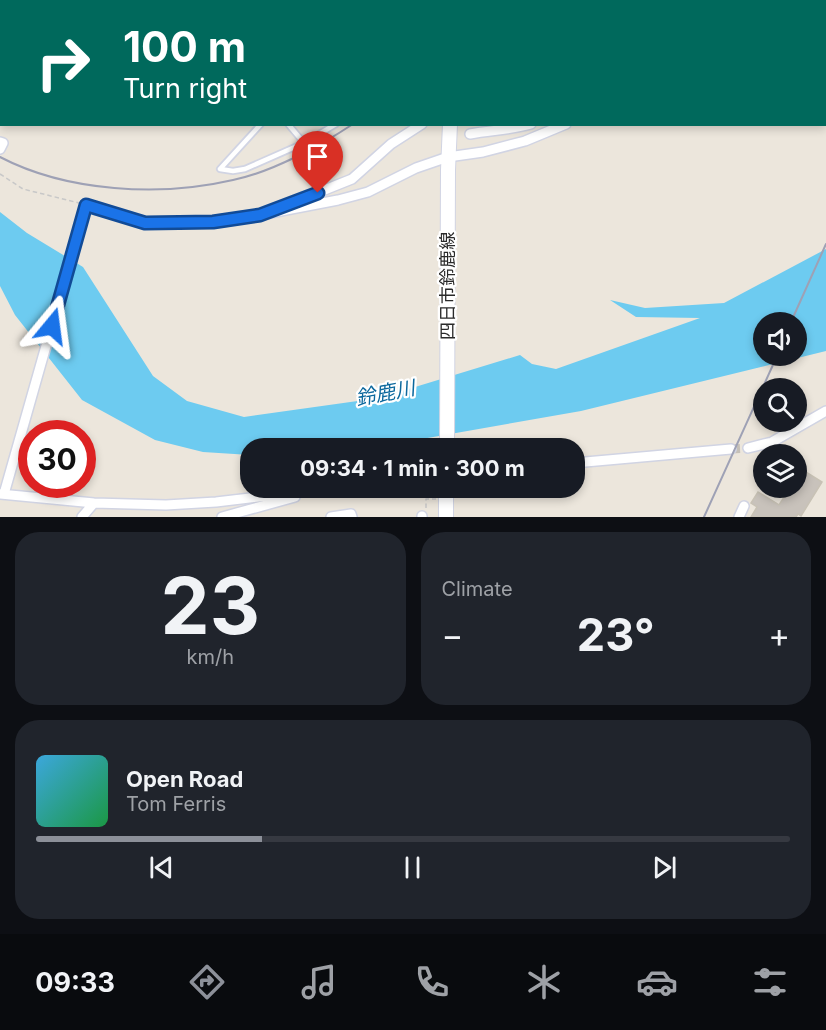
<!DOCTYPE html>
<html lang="en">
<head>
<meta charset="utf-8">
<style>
  body { margin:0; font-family:Inter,"Noto Sans JP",sans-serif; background:#20242c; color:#f1f3f6; height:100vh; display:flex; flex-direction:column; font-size:22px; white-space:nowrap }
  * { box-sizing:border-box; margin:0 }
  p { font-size:20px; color:#9ea1a6 }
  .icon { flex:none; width:33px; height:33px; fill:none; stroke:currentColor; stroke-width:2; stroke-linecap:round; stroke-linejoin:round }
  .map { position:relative; height:517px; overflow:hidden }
  .panel { display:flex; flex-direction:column; gap:15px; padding:15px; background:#0d0f14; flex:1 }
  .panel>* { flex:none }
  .guide { position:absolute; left:0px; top:0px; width:826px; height:126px; box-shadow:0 3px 9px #0003; background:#00695c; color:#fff; overflow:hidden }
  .controls { position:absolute; left:753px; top:312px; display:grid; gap:12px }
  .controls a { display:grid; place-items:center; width:54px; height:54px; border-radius:50%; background:#171b24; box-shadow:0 3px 9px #0003; font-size:30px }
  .speed { position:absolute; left:18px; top:420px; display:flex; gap:12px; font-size:30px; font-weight:700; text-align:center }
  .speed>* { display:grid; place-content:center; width:78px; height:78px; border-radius:50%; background:#171b24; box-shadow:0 3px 9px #0003; line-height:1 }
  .speed .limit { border:9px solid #d22; background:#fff; color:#111 }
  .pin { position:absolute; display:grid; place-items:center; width:51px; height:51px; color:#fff; margin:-62px -26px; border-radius:50% 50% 50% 0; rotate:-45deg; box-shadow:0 0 6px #0007 }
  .pin .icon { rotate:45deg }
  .me { position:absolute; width:66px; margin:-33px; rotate:16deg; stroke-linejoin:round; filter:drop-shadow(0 0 4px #0008) }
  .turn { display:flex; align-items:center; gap:21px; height:126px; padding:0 24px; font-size:27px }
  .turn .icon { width:78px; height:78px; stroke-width:2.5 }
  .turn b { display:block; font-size:42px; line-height:51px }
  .big { font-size:45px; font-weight:700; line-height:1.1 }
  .panel .widget { flex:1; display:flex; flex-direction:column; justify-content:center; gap:9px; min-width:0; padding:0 21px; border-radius:24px; background:#20242c }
  .panel .dial { align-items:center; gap:0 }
  .dial b { font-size:78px; line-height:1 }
  .song { display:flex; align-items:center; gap:18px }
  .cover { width:72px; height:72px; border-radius:9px; background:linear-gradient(135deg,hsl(200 70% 55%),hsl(140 70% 35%)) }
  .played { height:6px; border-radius:3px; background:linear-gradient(90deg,#8c9099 30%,#363941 30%) }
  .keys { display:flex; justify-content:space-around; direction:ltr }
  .heat { display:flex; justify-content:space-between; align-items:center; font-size:33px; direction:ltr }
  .panel .tiles { flex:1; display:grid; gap:15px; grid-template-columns:1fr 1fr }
  .widget:last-child { grid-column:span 2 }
  .trip { position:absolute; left:240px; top:438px; width:345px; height:60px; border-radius:24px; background:#171b24; box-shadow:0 3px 9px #0003; font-weight:700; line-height:60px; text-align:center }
  .tab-bar { display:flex; height:96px; justify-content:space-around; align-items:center; background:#090b0e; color:#9ea1a6 }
  .tab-bar .icon { width:42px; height:42px }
  .tab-bar .on { color:#8c9099 }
  .tab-bar b { font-size:27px; color:#f1f3f6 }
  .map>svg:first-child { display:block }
  .water { fill:#6dcbf0; fill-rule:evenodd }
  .building { fill:#c8c2bb; stroke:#c8c2b5; stroke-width:1.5 }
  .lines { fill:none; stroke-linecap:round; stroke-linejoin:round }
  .minor-tunnel { stroke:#c5c0b8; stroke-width:9; stroke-dasharray:9 4.5; stroke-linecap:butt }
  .service-casing { stroke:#d1d4e3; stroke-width:8 }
  .minor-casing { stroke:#d1d4e3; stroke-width:12 }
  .secondary-casing { stroke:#d1d4e3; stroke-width:16 }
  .path { stroke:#c8c8c8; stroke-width:1.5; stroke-dasharray:4.5 3; stroke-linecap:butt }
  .service { stroke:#fff; stroke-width:4.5 }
  .minor { stroke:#fff; stroke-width:9 }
  .secondary { stroke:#fff; stroke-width:14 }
  .rail { stroke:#9ea1b5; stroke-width:2 }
  .route-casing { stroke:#114b97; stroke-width:15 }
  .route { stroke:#1a73e8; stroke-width:10 }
  .labels { text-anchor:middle; stroke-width:4.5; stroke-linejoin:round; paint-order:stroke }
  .street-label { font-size:18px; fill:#2a2a2a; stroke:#fff }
  .water-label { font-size:20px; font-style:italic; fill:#0c689d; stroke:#fff }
</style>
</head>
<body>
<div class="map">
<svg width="826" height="517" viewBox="0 0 826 517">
  <rect width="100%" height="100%" fill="#ece6dc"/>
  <path class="water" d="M 0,212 L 27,233 L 83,267 L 153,376 L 187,401 L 244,417 L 379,398 L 520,355 L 532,364 L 556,369 L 700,318 L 636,317 L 610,300 L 645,308 L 724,303 L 826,249 L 826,351 L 581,411 L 382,446 L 360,448 L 250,448 L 250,455 L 203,452 L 155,440 L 82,400 L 15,315 L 0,286 ZM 764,322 L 796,322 L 796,356 L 764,356 Z"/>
  <path class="building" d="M 801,469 L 822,482 L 801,516 L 798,514 L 796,517 L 751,517 L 757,507 L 751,503 L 758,492 L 779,505 L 790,488 L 796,488 L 796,477 Z"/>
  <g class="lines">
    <path class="minor-tunnel" d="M 731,449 L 748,448"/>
    <defs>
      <path id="service" d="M 327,0 L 328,2
        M 261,124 L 220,169 L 233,171 L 245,169 L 304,143 L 336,124
        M 288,124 L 304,143"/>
      <path id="minor" d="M 453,2 L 453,0
        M 572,2 L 573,0
        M 745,2 L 748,0
        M 470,134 C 490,130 511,130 531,124
        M 0,142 L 3,143 L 0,149
        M 282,207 L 352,179 L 391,144 L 422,124
        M 748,448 L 772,442 L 826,411
        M 574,463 L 731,449
        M 0,494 L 94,503 L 166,505 L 216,502 L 333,488
        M 4,494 L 86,205 L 145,223 L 213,222 L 260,215 L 338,200 L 368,192 L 416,168 L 448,157 L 483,152 L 525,141 L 566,124
        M 422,516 L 422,517
        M 82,517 L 94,503
        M 222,517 L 295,497
        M 331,517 L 351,514 L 352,517
        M 739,517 L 744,506"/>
      <path id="secondary" d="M 474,2 L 475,0
        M 447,448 L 448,170 L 450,124
        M 446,517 L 446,488"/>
    </defs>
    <use href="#service" class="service-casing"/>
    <use href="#minor" class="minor-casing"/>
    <use href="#secondary" class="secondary-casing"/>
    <path class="path" d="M 234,0 L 235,2
      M 348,0 L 350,2
      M 52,2 L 53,0
      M 0,28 L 2,30
      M 0,174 L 23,189 L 79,203
      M 426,508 L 426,499 L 436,499"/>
    <use href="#service" class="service"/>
    <use href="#minor" class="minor"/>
    <use href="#secondary" class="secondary"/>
    <path class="rail" d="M 534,2 L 537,0
      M 0,157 C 67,192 160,197 233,180 C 272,172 320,146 353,124
      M 791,322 L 826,244
      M 704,517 L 777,356"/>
  </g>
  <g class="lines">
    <defs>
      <path id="route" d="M 52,326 L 86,205 L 145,223 L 213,222 L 260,215 L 318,193"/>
    </defs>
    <use href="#route" class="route-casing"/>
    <use href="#route" class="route"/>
  </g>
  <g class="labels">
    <g class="street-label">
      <text transform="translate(448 286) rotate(-90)" y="6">四日市鈴鹿線</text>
    </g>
    <g class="water-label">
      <text transform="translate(385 393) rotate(-11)" y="7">鈴鹿川</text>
    </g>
  </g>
</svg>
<div class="controls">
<a><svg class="icon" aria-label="sound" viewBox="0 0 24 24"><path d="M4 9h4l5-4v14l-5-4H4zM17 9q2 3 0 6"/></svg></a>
<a><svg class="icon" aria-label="search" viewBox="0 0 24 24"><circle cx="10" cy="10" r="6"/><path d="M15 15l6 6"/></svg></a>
<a><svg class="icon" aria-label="layers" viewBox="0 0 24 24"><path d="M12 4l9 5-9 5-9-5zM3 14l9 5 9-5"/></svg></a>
</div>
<div class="speed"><div class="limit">30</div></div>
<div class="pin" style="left:318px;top:193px;background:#d93025"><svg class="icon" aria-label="arrive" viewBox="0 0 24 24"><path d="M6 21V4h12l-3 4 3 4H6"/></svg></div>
<svg class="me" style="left:52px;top:326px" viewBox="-20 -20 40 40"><path d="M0-17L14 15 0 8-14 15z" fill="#1a73e8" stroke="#fff" stroke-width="4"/></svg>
<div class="trip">09:34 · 1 min · 300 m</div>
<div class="guide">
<div class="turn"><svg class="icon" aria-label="right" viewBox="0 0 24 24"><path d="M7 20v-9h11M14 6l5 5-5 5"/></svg><div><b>100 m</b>Turn right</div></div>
</div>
</div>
<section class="panel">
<div class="tiles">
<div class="widget dial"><b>23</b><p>km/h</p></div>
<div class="widget"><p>Climate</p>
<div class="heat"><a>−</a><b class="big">23°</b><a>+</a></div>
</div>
<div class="widget">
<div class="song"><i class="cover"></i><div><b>Open Road</b><p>Tom Ferris</p></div></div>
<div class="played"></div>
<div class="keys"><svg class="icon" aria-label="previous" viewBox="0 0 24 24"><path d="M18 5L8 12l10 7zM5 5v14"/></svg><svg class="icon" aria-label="pause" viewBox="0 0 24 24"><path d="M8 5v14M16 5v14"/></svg><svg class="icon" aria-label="next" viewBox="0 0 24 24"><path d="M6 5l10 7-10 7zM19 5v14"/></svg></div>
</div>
</div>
</section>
<nav class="tab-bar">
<b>09:33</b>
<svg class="icon on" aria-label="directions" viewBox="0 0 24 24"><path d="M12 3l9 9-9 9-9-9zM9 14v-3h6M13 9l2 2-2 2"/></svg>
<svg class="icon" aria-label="music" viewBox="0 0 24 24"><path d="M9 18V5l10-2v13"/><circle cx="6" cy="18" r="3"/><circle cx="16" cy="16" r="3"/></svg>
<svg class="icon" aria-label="phone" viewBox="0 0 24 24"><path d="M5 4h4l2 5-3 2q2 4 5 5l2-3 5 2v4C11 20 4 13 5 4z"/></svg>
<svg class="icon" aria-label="climate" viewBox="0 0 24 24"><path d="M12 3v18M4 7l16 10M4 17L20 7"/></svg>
<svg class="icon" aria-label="car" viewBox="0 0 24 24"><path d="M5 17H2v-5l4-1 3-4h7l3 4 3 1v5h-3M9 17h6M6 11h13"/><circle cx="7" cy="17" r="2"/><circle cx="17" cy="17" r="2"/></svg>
<svg class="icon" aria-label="filters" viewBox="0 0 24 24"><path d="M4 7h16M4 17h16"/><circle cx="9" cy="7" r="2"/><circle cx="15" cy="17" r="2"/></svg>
</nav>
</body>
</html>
